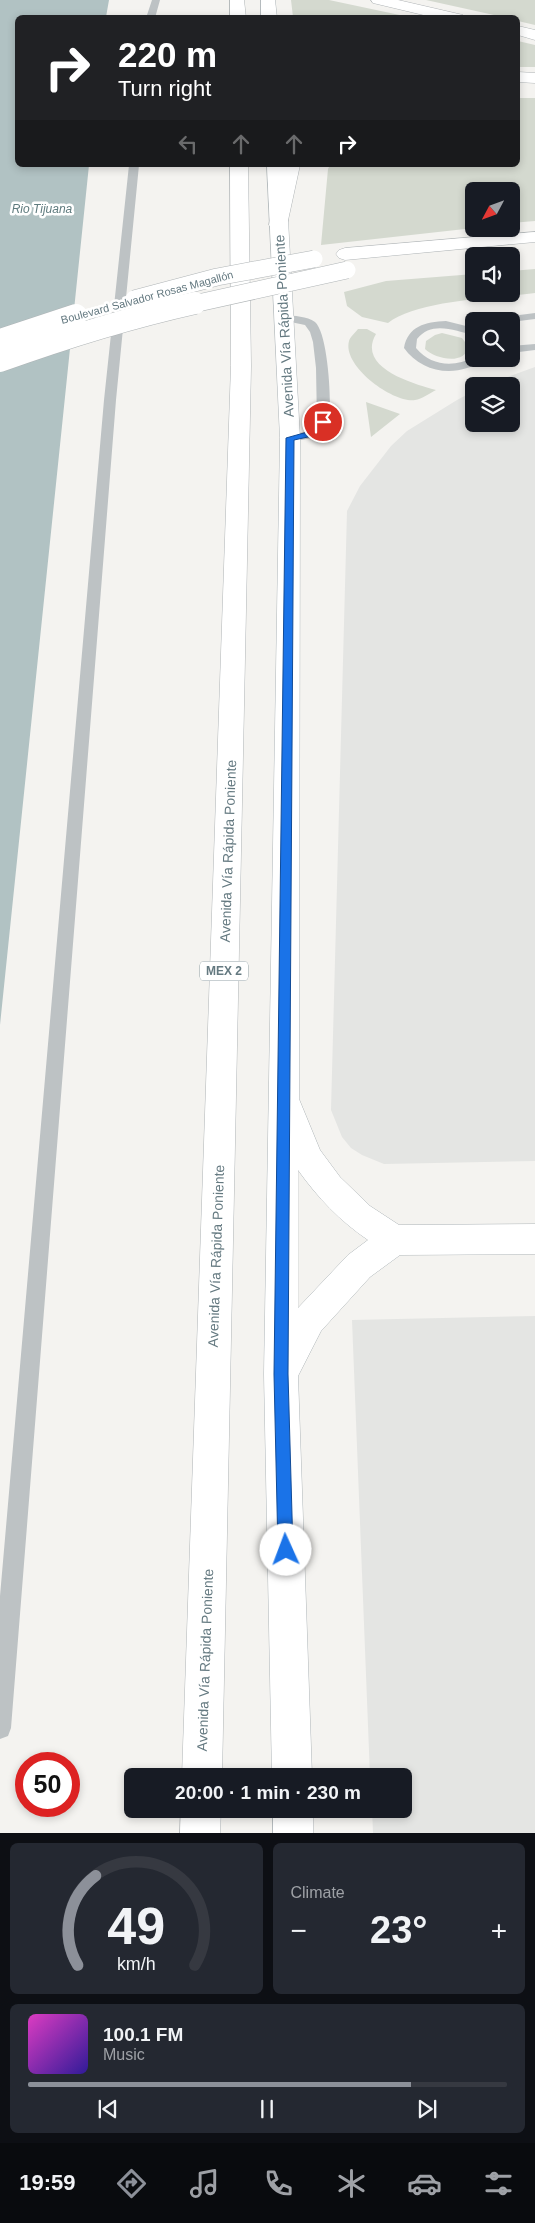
<!DOCTYPE html>
<html lang="en">
<head>
<meta charset="utf-8">
<style>
  body { margin:0; font-family:Arial,sans-serif; background:#242831; color:#f1f3f6; height:100vh; display:flex; flex-direction:column; font-size:19px; white-space:nowrap }
  * { box-sizing:border-box; margin:0 }
  p { font-size:16px; color:#9ea1a6 }
  .icon { flex:none; width:28px; height:28px; fill:none; stroke:currentColor; stroke-width:2; stroke-linecap:round; stroke-linejoin:round }
  .map { position:relative; height:1833px; overflow:hidden }
  .sheet { display:flex; flex-direction:column; gap:10px; padding:10px; background:#0d0f14; flex:1 }
  .sheet>* { flex:none }
  .banner { position:absolute; left:15px; top:15px; width:505px; height:152px; border-radius:8px; box-shadow:0 2px 8px #0003; background:#202124; color:#fff; overflow:hidden }
  .needle { width:32px; rotate:229deg }
  .controls { position:absolute; left:465px; top:182px; display:grid; gap:10px }
  .controls a { display:grid; place-items:center; width:55px; height:55px; border-radius:8px; background:#171b24; box-shadow:0 2px 8px #0003; font-size:25px }
  .speed { position:absolute; left:15px; top:1752px; display:flex; gap:10px; font-size:25px; font-weight:700; text-align:center }
  .speed>* { display:grid; place-content:center; width:65px; height:65px; border-radius:50%; background:#171b24; box-shadow:0 2px 8px #0003; line-height:1 }
  .speed .limit { border:8px solid #d22; background:#fff; color:#111 }
  .pin { position:absolute; display:grid; place-items:center; width:42px; height:42px; color:#fff; margin:-21px; border:2px solid #fff; border-radius:50%; box-shadow:0 1px 5px #0007 }
  .me { position:absolute; width:55px; margin:-28px; rotate:358deg; stroke-linejoin:round; filter:drop-shadow(0 0 4px #0008) }
  .turn { display:flex; align-items:center; gap:18px; height:105px; padding:0 20px; font-size:22px }
  .turn .icon { width:65px; height:65px; stroke-width:2.5 }
  .turn b { display:block; font-size:35px; line-height:42px }
  .lanes { display:flex; align-items:center; height:48px; padding:0 20px; background:#0003; justify-content:center; gap:25px; direction:ltr }
  .lanes .off { opacity:.35 }
  .big { font-size:38px; font-weight:700; line-height:1.1 }
  .sheet .tile { flex:1; display:flex; flex-direction:column; justify-content:center; gap:8px; min-width:0; padding:0 18px; border-radius:8px; background:#242831 }
  .sheet .dial { align-items:center; gap:0 }
  .dial svg { height:130px; overflow:visible; fill:none; stroke:#363941; stroke-width:7; stroke-linecap:round; text-anchor:middle }
  .dial text { fill:#f1f3f6; stroke:none }
  .song { display:flex; align-items:center; gap:15px }
  .cover { width:60px; height:60px; border-radius:8px; background:linear-gradient(135deg,hsl(310 70% 55%),hsl(250 70% 35%)) }
  .played { height:5px; border-radius:2px; background:linear-gradient(90deg,#8c9099 80%,#363941 80%) }
  .keys { display:flex; justify-content:space-around; direction:ltr }
  .heat { display:flex; justify-content:space-between; align-items:center; font-size:28px; direction:ltr }
  .sheet .tiles { flex:1; display:grid; gap:10px; grid-template-columns:1fr 1fr }
  .tile:last-child { grid-column:span 2 }
  .trip { position:absolute; left:124px; top:1768px; width:288px; height:50px; border-radius:8px; background:#171b24; box-shadow:0 2px 8px #0003; font-weight:700; line-height:50px; text-align:center }
  .tab-bar { display:flex; height:80px; justify-content:space-around; align-items:center; background:#090b0e; color:#9ea1a6 }
  .tab-bar .icon { width:35px; height:35px }
  .tab-bar .on { color:#8c9099 }
  .tab-bar b { font-size:22px; color:#f1f3f6 }
  .map>svg:first-child { display:block }
  .built { fill:#e4e5e3 }
  .green { fill:#d4d9cf }
  .water { fill:#b1c2c3 }
  .lines { fill:none; stroke-linecap:round; stroke-linejoin:round }
  .secondary-casing { stroke:#afb6b9; stroke-width:1 }
  .highway-casing { stroke:#b0b5b7; stroke-width:1 }
  .lane { fill:#bdc2c4; fill-rule:evenodd }
  .secondary { fill:#fff; fill-rule:evenodd }
  .highway { fill:#fff; fill-rule:evenodd }
  .highway-bridge-far1-casing { stroke:#b0b5b7; stroke-width:18; stroke-linecap:butt }
  .highway-bridge-casing { stroke:#b0b5b7; stroke-width:23; stroke-linecap:butt }
  .highway-bridge-far1 { stroke:#fff; stroke-width:17 }
  .highway-bridge { stroke:#fff; stroke-width:22 }
  .route { fill:#1a73e8; stroke:#114b97 }
  .labels { text-anchor:middle; stroke-width:5; stroke-linejoin:round; paint-order:stroke }
  .far-street-label { font-size:11px; fill:#647980; stroke:#fff }
  .far-water-label { font-size:12px; font-style:italic; fill:#5f7b7e; stroke:#fff }
  .shield { fill:#fff; stroke:#92a1a6; stroke-width:1 }
  .shield-label { font-size:12px; font-weight:bold; fill:#647980 }
  .street-label { font-size:14px; fill:#647980; stroke:#fff }
</style>
</head>
<body>
<div class="map">
<svg width="535" height="1833" viewBox="0 0 535 1833">
  <rect width="100%" height="100%" fill="#f4f3f0"/>
  <path class="built" d="M 535,367 L 535,1161 L 384,1164 L 362,1155 L 351,1148 L 342,1137 L 331,1110 L 347,511 L 360,486 L 391,446 L 407,431 L 457,400 L 474,391 L 474,424 L 511,424 L 511,386 L 483,386 Z
    M 535,1316 L 535,1833 L 373,1833 L 372,1809 L 402,1809 L 402,1776 L 370,1776 L 352,1320 Z"/>
  <path class="green" d="M 291,0 L 329,0 L 409,17 L 293,17 Z
    M 426,0 L 535,0 L 535,25 L 518,21 L 518,18 L 503,17 Z
    M 518,41 L 535,45 L 535,67 L 518,67 Z
    M 518,98 L 535,98 L 535,221 L 511,223 L 511,191 L 474,191 L 474,228 L 321,245 L 328,169 L 330,165 L 518,165 Z
    M 535,269 L 535,293 C 496,298 418,300 388,323 L 362,317 L 347,306 L 344,292 L 386,281 L 474,274 L 474,294 L 511,294 L 511,271 Z
    M 358,329 L 367,329 L 376,334 C 356,368 414,384 436,390 C 430,393 422,399 415,400 C 393,403 342,366 349,341 C 350,337 355,333 358,329 Z
    M 442,333 L 462,338 L 468,346 C 466,366 435,359 425,349 L 426,341 L 435,335 Z
    M 366,402 L 400,414 L 371,437 Z"/>
  <path class="water" d="M 0,0 L 109,0 L 106,17 L 18,18 L 18,165 L 89,165 L 0,1025 Z"/>
  <g class="lines">
    <defs>
      <path id="secondary" d="M 261,0 L 275,0 L 277,18 L 261,18 Z
        M 267,165 L 285,165 L 300,438 L 299,1099 L 320,1150 L 340,1177 L 370,1206 L 399,1225 L 535,1224 L 535,1254 L 400,1255 L 370,1277 L 321,1331 L 298,1376 L 312,1776 L 272,1776 L 264,1374 L 280,438 ZM 298,1170 C 318,1198 340,1221 368,1240 L 348,1255 L 298,1308 Z
        M 273,1809 L 313,1809 L 313,1833 L 273,1833 Z"/>
      <path id="highway" d="M 230,0 L 244,0 L 246,18 L 230,18 Z
        M 371,0 L 398,0 L 463,15 L 465,18 L 436,18 L 373,3 Z
        M 518,26 L 535,30 L 535,40 L 518,35 Z
        M 518,72 L 535,73 L 535,83 L 518,82 Z
        M 230,165 L 248,165 L 251,366 L 222,1776 L 182,1776 L 231,366 Z
        M 282,165 L 300,165 L 287,225 L 284,229 L 278,230 L 272,229 L 269,225 Z
        M 535,232 L 535,242 L 345,260 L 339,258 L 336,254 L 339,250 L 345,248 Z
        M 181,1809 L 221,1809 L 220,1833 L 180,1833 Z"/>
    </defs>
    <use href="#secondary" class="secondary-casing"/>
    <use href="#highway" class="highway-casing"/>
    <path class="lane" d="M 152,0 L 160,0 L 155,18 L 146,18 Z
      M 129,165 L 139,165 L 116,400 L 11,1728 L 8,1736 L 0,1739 L 0,1596 L 104,400 Z
      M 535,313 L 535,319 L 511,322 L 490,321 L 496,318 Z
      M 285,315 C 294,316 307,316 315,322 C 328,333 332,403 329,421 C 328,426 322,432 318,437 L 290,442 L 284,438 L 286,435 L 310,431 L 317,422 L 316,368 L 313,342 L 310,332 L 305,325 L 281,320 L 279,318 L 281,316 Z
      M 446,321 L 474,328 L 474,335 C 455,331 432,320 417,339 L 416,348 C 431,366 454,368 474,357 L 474,359 L 484,359 C 480,364 474,366 467,368 C 444,376 418,368 404,348 C 408,326 425,322 446,321 Z
      M 535,344 L 535,350 L 511,353 L 511,346 Z"/>
    <use href="#secondary" class="secondary"/>
    <use href="#highway" class="highway"/>
    <defs>
      <path id="highway-bridge-far1" d="M 134,299 L 217,277 L 314,259
        M 189,305 L 347,270"/>
      <path id="highway-bridge" d="M 0,340 L 76,315
        M 0,361 C 64,338 128,318 195,303"/>
    </defs>
    <use href="#highway-bridge-far1" class="highway-bridge-far1-casing"/>
    <use href="#highway-bridge" class="highway-bridge-casing"/>
    <use href="#highway-bridge-far1" class="highway-bridge-far1"/>
    <use href="#highway-bridge" class="highway-bridge"/>
  </g>
  <path class="route" d="M 323,420 L 327,422 L 317,435 L 294,440 L 288,1374 L 293,1550 L 291,1555 L 286,1557 L 280,1555 L 278,1550 L 274,1374 L 286,438 L 311,431 L 320,421 Z"/>
  <g class="labels">
    <g class="far-street-label">
      <text transform="translate(147 297) rotate(-15)" y="4">Boulevard Salvador Rosas Magallón</text>
    </g>
    <g class="far-water-label">
      <text x="42" y="213">Rio Tijuana</text>
    </g>
    <rect class="shield" x="200" y="961.5" width="48" height="19" rx="4"/>
    <g class="shield-label">
      <text x="224" y="975">MEX 2</text>
    </g>
    <g class="street-label">
      <text transform="translate(284 326) rotate(-93)" y="5">Avenida Vía Rápida Poniente</text>
      <text transform="translate(228 851) rotate(-88)" y="5">Avenida Vía Rápida Poniente</text>
      <text transform="translate(216 1256) rotate(-88)" y="5">Avenida Vía Rápida Poniente</text>
      <text transform="translate(205 1660) rotate(-88)" y="5">Avenida Vía Rápida Poniente</text>
    </g>
  </g>
</svg>
<div class="controls">
<a><svg class="needle" viewBox="-14 -14 28 28"><path d="M0-13l5 13h-10z" fill="#e53935"/><path d="M0 13l5-13h-10z" fill="#9ea1a6"/></svg></a>
<a><svg class="icon" aria-label="sound" viewBox="0 0 24 24"><path d="M4 9h4l5-4v14l-5-4H4zM17 9q2 3 0 6"/></svg></a>
<a><svg class="icon" aria-label="search" viewBox="0 0 24 24"><circle cx="10" cy="10" r="6"/><path d="M15 15l6 6"/></svg></a>
<a><svg class="icon" aria-label="layers" viewBox="0 0 24 24"><path d="M12 4l9 5-9 5-9-5zM3 14l9 5 9-5"/></svg></a>
</div>
<div class="speed"><div class="limit">50</div></div>
<div class="pin" style="left:323px;top:422px;background:#d93025"><svg class="icon" aria-label="arrive" viewBox="0 0 24 24"><path d="M6 21V4h12l-3 4 3 4H6"/></svg></div>
<svg class="me" style="left:286px;top:1550px" viewBox="-20 -20 40 40"><circle r="19" fill="#fff"/><path d="M0-13L10 11 0 6-10 11z" fill="#1a73e8"/></svg>
<div class="trip">20:00 · 1 min · 230 m</div>
<div class="banner">
<div class="turn"><svg class="icon" aria-label="right" viewBox="0 0 24 24"><path d="M7 20v-9h11M14 6l5 5-5 5"/></svg><div><b>220 m</b>Turn right</div></div>
<div class="lanes"><svg class="icon off" aria-label="left" viewBox="0 0 24 24"><path d="M17 20v-9H6M10 6l-5 5 5 5"/></svg><svg class="icon off" aria-label="ahead" viewBox="0 0 24 24"><path d="M12 20V5M6 11l6-6 6 6"/></svg><svg class="icon off" aria-label="ahead" viewBox="0 0 24 24"><path d="M12 20V5M6 11l6-6 6 6"/></svg><svg class="icon" aria-label="right" viewBox="0 0 24 24"><path d="M7 20v-9h11M14 6l5 5-5 5"/></svg></div>
</div>
</div>
<section class="sheet">
<div class="tiles">
<div class="tile dial"><svg viewBox="0 0 100 80">
<path d="M14 69A42 42 0 1 1 86 69"/>
<path d="M14 69A42 42 0 0 1 25 14" stroke="#8c9099"/>
<text x="50" y="56" font-size="32" font-weight="700">49</text>
<text x="50" y="72" font-size="11">km/h</text>
</svg></div>
<div class="tile"><p>Climate</p>
<div class="heat"><a>−</a><b class="big">23°</b><a>+</a></div>
</div>
<div class="tile">
<div class="song"><i class="cover"></i><div><b>100.1 FM</b><p>Music</p></div></div>
<div class="played"></div>
<div class="keys"><svg class="icon" aria-label="previous" viewBox="0 0 24 24"><path d="M18 5L8 12l10 7zM5 5v14"/></svg><svg class="icon" aria-label="pause" viewBox="0 0 24 24"><path d="M8 5v14M16 5v14"/></svg><svg class="icon" aria-label="next" viewBox="0 0 24 24"><path d="M6 5l10 7-10 7zM19 5v14"/></svg></div>
</div>
</div>
</section>
<nav class="tab-bar">
<b>19:59</b>
<svg class="icon on" aria-label="directions" viewBox="0 0 24 24"><path d="M12 3l9 9-9 9-9-9zM9 14v-3h6M13 9l2 2-2 2"/></svg>
<svg class="icon" aria-label="music" viewBox="0 0 24 24"><path d="M9 18V5l10-2v13"/><circle cx="6" cy="18" r="3"/><circle cx="16" cy="16" r="3"/></svg>
<svg class="icon" aria-label="phone" viewBox="0 0 24 24"><path d="M5 4h4l2 5-3 2q2 4 5 5l2-3 5 2v4C11 20 4 13 5 4z"/></svg>
<svg class="icon" aria-label="climate" viewBox="0 0 24 24"><path d="M12 3v18M4 7l16 10M4 17L20 7"/></svg>
<svg class="icon" aria-label="car" viewBox="0 0 24 24"><path d="M5 17H2v-5l4-1 3-4h7l3 4 3 1v5h-3M9 17h6M6 11h13"/><circle cx="7" cy="17" r="2"/><circle cx="17" cy="17" r="2"/></svg>
<svg class="icon" aria-label="filters" viewBox="0 0 24 24"><path d="M4 7h16M4 17h16"/><circle cx="9" cy="7" r="2"/><circle cx="15" cy="17" r="2"/></svg>
</nav>
</body>
</html>
